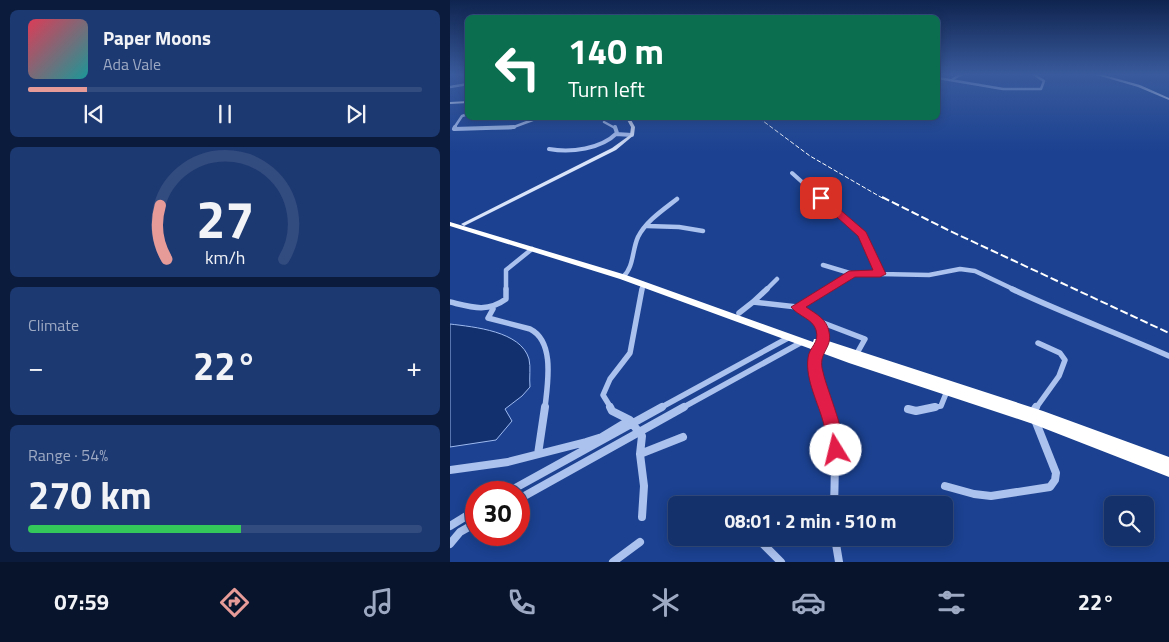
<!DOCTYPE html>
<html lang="en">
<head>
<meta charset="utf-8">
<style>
  body { margin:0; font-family:"Titillium Web",sans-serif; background:#1d3972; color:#f1f3f6; height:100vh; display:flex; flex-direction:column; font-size:19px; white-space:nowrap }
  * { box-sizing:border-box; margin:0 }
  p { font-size:16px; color:#9da9c2 }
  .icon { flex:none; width:28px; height:28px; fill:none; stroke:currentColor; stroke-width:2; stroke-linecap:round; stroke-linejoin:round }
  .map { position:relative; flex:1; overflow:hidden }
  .drawer { display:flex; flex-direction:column; gap:10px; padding:10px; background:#0b1b3b; width:450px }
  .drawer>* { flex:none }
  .hud { position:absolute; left:15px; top:15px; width:475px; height:105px; border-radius:8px; box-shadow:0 2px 12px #0003,0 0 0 1px #334c7f; background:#0b6e4f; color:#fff; overflow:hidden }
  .buttons { position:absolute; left:654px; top:496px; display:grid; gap:10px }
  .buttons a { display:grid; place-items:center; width:50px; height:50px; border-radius:8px; background:#14316c; box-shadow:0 2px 12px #0003,0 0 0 1px #334c7f; font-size:25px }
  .speed { position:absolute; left:15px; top:481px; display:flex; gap:10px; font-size:25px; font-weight:700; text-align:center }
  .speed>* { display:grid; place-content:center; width:65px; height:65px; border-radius:50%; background:#14316c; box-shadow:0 2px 12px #0003,0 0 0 1px #334c7f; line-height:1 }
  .speed .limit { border:8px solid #d22; background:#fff; color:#111 }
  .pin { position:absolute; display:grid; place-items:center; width:42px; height:42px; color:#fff; margin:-21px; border-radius:10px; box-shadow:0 2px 8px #0006 }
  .me { position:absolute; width:55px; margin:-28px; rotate:351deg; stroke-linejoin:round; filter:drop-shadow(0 0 4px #0008) }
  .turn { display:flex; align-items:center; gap:18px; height:105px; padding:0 20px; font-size:22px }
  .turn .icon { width:65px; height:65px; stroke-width:2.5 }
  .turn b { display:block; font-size:35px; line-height:42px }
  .big { font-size:38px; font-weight:700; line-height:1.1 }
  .drawer .widget { flex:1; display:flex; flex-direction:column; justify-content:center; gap:8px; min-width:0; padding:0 18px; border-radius:8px; background:#1d3972 }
  .drawer .dial { align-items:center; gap:0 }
  .dial svg { height:130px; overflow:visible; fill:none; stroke:#334c7f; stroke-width:7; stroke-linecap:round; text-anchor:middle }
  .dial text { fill:#f1f3f6; stroke:none }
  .song { display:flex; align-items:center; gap:15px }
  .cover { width:60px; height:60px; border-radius:8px; background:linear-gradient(135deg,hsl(350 70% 55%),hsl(180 70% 35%)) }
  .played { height:5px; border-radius:2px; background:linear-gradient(90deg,#e69b98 15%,#334c7f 15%) }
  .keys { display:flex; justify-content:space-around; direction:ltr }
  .heat { display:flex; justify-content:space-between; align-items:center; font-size:28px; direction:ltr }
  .charge { height:8px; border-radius:4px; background:linear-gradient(90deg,#34c759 54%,#334c7f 0) }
  .trip { position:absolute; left:218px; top:496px; width:285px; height:50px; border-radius:8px; background:#14316c; box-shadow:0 2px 12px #0003,0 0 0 1px #334c7f; font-weight:700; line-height:50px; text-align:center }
  .dock { display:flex; height:80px; justify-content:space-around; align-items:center; background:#08142b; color:#9da9c2 }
  .dock .icon { width:35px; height:35px }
  .dock .current { color:#e69b98 }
  .dock b { font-size:22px; color:#f1f3f6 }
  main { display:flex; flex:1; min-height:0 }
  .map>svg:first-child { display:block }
  .water { fill:#122f6e; stroke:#9ebaf0 }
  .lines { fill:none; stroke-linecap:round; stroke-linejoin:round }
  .street-far4 { stroke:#abc1ee; stroke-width:2.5 }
  .street-far3 { stroke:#abc1ee; stroke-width:4 }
  .street-far2 { stroke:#abc1ee; stroke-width:4.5 }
  .street-far1 { stroke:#abc1ee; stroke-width:5.5 }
  .street { stroke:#abc1ee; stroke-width:8 }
  .secondary { fill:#d8e3fa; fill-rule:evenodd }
  .highway { fill:#fff; fill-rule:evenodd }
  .rail-far1 { stroke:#fff; stroke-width:1; stroke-dasharray:4.5 2; stroke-linecap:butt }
  .rail { stroke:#fff; stroke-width:2; stroke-dasharray:8 3; stroke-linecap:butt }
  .route { fill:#e11d48; stroke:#92132f }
</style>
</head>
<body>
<main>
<section class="drawer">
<div class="widget">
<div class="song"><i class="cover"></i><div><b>Paper Moons</b><p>Ada Vale</p></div></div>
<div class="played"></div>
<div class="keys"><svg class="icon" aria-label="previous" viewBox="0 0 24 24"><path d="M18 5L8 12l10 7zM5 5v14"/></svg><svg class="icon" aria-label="pause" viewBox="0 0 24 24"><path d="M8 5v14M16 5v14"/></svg><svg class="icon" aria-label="next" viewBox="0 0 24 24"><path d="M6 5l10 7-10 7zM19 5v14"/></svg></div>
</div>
<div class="widget dial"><svg viewBox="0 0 100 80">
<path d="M14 69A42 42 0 1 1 86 69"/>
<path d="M14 69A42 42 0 0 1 10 36" stroke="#e69b98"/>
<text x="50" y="56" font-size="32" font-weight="700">27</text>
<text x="50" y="72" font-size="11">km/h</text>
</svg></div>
<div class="widget"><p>Climate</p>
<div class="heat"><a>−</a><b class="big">22°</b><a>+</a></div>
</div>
<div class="widget"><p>Range · 54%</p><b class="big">270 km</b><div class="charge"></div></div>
</section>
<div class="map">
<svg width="719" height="562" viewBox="0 0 719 562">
  <rect width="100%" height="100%" fill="#1b4190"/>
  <path class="water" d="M 0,324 C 24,327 71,331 79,359 C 81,367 79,378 80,387 L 72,396 L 55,409 L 62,421 L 46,440 L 0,447 Z"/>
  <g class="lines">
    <path class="street-far4" d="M 488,78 L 553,89 L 591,89 L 594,81 L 583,74
      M 503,79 L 512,74
      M 0,87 L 18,84
      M 154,122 L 165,128
      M 4,128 L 12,116 L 18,114
      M 44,128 L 61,128 L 88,118"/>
    <path class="street-far3" d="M 5,127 L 4,129 L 64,127
      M 166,134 L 182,135
      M 99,149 C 121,153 151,149 167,133 L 165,127
      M 342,173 L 371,199"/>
    <path class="street-far2" d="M 370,197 L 412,234 L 430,274 L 403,274 L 376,290
      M 197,226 L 229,227 L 253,231
      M 373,265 L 403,274
      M 430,274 L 479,275 L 510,269 L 525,271 L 565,290
      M 173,277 C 184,267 182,250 188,237 C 196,221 213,210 227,199
      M 56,290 L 56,270 L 82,249
      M 192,290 L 193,284
      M 316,290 L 327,279"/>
    <path class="street-far1" d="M 562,289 C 613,313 667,333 719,356
      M 0,302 C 21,307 37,313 56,299 L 56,289
      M 303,302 L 317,289
      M 43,309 L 38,318 L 80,329 C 106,342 97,386 95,408
      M 289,313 L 303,302 L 347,307
      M 368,321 L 415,339 L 406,355
      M 161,408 L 153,395 L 160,379 L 180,353 L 192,289
      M 210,408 L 338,338
      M 232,408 L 352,342
      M 376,408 C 371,394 364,379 365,363 C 365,357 369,351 371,345 C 378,326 362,315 347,307 L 378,289
      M 479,408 L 491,406 L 497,391
      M 586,408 L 609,376 L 615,360 L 610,353 L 588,343"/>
    <path class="street" d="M 376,407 C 387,439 385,472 384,505
      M 458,409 L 466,411 L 485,407
      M 583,412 L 586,407
      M 181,422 L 192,436 L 190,454 L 233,437
      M 88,454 L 95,407
      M 190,454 L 194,486 L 192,517
      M 0,470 L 58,462 L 136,442 L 152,437 L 180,420 L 162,411 L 160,407
      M 495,486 L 524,494 L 541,496 L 600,487 L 605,480 L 606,473 L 585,420
      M 58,492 L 212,407
      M 69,499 L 234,407
      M 0,526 L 26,510
      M 307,538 L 331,562
      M 385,538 L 389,562
      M 0,544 L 10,532 L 26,523
      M 163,562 L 190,542"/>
    <path class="secondary" d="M 647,74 L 650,74 L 690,85 L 719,98 L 719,100 L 688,87 L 647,75 Z
      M 18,101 L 18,103 L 0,104 L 0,102 Z
      M 176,118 L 180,118 L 185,127 L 184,135 L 166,150 L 14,226 L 11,224 L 162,148 L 180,135 L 181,127 Z"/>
    <path class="highway" d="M 0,222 L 176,275 L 363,342 L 364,339 L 372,339 L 593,411 L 719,457 L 719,477 L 583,424 L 399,363 L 170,279 L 0,226 Z"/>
    <path class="rail-far1" d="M 309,118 L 360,156 L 434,199"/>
    <path class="rail" d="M 432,197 L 500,231 L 719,333"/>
  </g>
  <linearGradient id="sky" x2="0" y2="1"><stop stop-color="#0f244f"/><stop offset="0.49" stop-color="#395a9c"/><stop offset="1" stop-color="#395a9c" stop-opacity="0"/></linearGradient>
  <rect width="719" height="152" fill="url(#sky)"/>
  <path class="route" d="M 368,196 L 374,196 L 416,232 L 436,274 L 430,277 L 405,277 L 356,307 C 366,314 377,319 379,332 C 383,349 367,352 373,372 C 377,391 399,439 392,455 L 386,457 L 380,455 C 376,446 376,435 374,425 C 369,404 355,380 358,358 C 359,347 370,343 366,330 C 363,319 348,316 341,307 L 399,271 L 423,270 L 408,236 L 368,200 Z"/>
</svg>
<div class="buttons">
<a><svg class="icon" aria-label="search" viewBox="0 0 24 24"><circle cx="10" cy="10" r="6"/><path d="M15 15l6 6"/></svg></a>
</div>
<div class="speed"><div class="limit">30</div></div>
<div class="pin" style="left:371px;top:198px;background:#d93025"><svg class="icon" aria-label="arrive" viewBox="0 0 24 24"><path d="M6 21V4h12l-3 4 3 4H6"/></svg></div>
<svg class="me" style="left:386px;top:450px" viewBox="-20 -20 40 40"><circle r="19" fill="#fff"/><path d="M0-13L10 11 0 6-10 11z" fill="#e11d48"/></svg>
<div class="trip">08:01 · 2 min · 510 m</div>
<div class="hud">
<div class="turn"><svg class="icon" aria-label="left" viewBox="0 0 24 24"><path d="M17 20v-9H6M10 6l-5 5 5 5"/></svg><div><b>140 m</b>Turn left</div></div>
</div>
</div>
</main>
<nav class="dock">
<b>07:59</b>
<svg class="icon current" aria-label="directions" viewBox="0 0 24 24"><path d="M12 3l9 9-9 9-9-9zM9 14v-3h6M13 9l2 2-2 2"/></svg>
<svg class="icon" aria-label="music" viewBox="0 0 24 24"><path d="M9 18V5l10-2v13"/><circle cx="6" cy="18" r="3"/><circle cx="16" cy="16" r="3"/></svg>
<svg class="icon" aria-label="phone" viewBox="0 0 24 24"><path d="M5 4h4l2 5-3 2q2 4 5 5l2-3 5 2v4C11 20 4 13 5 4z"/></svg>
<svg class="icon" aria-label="climate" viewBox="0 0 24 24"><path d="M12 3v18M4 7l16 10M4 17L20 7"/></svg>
<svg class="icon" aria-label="car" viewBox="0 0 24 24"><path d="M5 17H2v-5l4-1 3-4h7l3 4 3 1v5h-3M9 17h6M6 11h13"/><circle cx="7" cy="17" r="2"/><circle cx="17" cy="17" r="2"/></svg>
<svg class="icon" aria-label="filters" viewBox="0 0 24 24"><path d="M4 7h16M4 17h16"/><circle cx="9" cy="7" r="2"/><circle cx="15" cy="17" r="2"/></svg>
<b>22°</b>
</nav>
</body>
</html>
